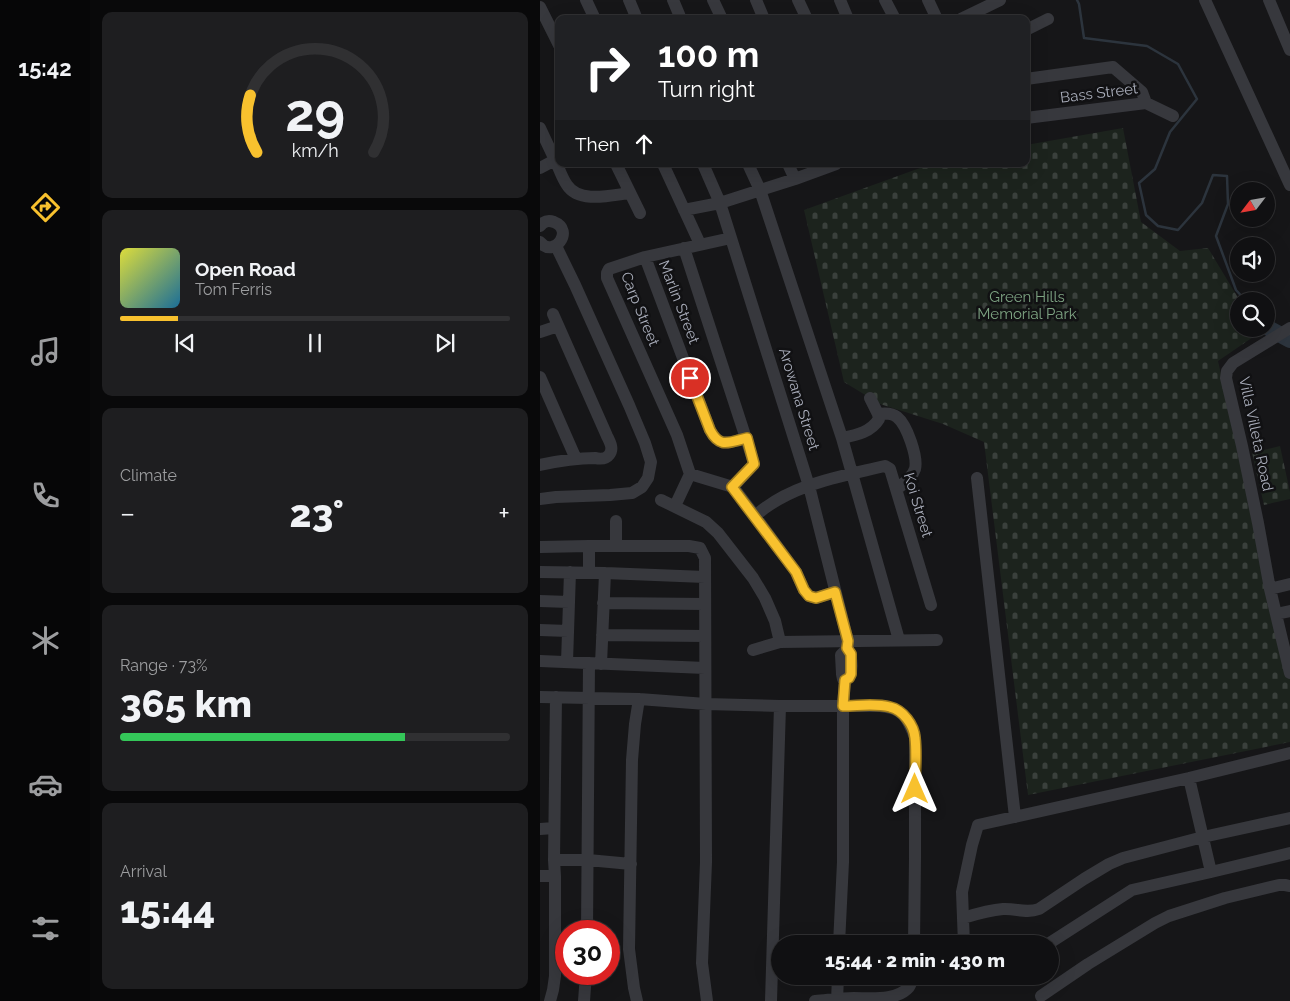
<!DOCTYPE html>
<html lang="en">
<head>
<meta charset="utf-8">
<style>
  body { margin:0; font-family:Raleway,sans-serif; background:#1e1e20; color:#f1f3f6; height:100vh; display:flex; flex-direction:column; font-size:19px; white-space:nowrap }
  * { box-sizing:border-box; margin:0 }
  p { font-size:16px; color:#9c9d9f }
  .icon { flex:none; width:28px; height:28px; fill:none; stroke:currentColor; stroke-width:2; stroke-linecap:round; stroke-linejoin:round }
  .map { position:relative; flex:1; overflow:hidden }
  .panel { display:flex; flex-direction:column; gap:12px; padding:12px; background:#09090a; width:450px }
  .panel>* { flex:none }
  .hud { position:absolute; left:15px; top:15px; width:475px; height:152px; border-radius:10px; box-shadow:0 5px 20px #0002,0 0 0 1px #303032; background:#202124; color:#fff; overflow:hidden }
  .needle { width:32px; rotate:239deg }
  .tools { position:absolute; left:690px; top:182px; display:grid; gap:10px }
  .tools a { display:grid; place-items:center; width:45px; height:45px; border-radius:50%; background:#101012; box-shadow:0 5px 20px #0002,0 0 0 1px #303032; font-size:25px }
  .speed { position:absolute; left:15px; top:920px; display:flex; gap:10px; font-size:25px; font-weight:700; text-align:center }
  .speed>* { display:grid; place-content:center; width:65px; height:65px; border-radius:50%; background:#101012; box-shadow:0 5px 20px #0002,0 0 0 1px #303032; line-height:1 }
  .speed .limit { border:8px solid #d22; background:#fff; color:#111 }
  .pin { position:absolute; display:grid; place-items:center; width:42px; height:42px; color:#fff; margin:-21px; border:2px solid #fff; border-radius:50%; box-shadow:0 1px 5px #0007 }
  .me { position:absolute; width:55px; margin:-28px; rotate:0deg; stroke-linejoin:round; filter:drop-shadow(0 0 4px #0008) }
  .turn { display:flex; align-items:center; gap:18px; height:105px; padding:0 20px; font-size:22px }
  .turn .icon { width:65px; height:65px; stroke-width:2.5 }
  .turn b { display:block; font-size:35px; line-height:42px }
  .then { display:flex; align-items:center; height:48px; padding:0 20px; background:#0003; gap:10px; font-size:19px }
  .big { font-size:38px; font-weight:800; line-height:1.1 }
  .panel .widget { flex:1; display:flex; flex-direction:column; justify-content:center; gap:8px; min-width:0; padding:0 18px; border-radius:10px; background:#1e1e20 }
  .panel .dial { align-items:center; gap:0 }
  .dial svg { height:130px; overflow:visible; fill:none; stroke:#303032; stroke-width:7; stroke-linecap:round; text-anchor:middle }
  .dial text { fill:#f1f3f6; stroke:none }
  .song { display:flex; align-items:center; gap:15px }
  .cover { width:60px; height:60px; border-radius:8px; background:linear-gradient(135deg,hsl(60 70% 55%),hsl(200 70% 35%)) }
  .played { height:5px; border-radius:2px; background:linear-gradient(90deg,#f8c12e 15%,#303032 15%) }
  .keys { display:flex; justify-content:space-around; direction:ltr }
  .heat { display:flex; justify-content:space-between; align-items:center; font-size:28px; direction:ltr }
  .charge { height:8px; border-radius:4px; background:linear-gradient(90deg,#34c759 73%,#303032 0) }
  .trip { position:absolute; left:231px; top:935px; width:288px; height:50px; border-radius:25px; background:#101012; box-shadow:0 5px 20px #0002,0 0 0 1px #303032; font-weight:800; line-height:50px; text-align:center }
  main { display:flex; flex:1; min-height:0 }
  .tabs { display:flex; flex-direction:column; width:90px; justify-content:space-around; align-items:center; background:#060607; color:#9c9d9f }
  .tabs .icon { width:35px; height:35px }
  .tabs .active { color:#f8c12e }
  .tabs b { font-size:22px; color:#f1f3f6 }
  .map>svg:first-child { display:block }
  .cemetery { fill:url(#cemetery-stones) }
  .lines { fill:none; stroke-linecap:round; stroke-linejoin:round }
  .stream { stroke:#2c343d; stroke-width:2.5 }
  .river { stroke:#2c343d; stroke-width:16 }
  .minor { stroke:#37383d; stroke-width:12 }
  .route-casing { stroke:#a17d1e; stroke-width:12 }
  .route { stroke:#f8c12e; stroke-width:9 }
  .labels { text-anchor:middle; stroke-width:5; stroke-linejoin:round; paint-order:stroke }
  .street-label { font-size:15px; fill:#a8acb9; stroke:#111113 }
  .park-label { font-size:15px; fill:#7ea483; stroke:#111113 }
</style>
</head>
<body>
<main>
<nav class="tabs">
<b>15:42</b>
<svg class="icon active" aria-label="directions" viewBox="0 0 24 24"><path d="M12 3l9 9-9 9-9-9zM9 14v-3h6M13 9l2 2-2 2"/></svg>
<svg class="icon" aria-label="music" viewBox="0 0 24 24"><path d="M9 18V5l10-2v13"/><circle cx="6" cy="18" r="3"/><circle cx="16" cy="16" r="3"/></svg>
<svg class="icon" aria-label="phone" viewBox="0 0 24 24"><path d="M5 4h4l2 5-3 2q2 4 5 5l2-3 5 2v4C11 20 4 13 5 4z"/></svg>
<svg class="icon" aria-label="climate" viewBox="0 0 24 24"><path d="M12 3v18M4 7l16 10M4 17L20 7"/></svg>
<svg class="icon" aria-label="car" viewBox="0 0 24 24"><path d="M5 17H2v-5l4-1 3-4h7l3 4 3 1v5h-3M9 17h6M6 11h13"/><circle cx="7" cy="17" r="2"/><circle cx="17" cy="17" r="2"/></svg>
<svg class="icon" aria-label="filters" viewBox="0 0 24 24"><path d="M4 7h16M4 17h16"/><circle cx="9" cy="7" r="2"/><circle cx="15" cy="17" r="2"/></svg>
</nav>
<section class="panel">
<div class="widget dial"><svg viewBox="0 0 100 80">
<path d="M14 69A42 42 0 1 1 86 69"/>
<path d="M14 69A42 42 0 0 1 10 34" stroke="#f8c12e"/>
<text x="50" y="56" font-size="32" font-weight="700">29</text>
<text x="50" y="72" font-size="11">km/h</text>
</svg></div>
<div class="widget">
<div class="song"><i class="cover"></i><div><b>Open Road</b><p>Tom Ferris</p></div></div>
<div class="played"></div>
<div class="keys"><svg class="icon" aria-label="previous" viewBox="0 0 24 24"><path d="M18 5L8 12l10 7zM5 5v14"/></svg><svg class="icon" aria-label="pause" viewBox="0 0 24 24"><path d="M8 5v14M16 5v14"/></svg><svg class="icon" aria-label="next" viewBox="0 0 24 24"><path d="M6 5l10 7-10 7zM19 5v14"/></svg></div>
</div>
<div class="widget"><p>Climate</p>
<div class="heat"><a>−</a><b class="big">23°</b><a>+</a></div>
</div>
<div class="widget"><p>Range · 73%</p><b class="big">365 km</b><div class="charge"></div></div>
<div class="widget"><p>Arrival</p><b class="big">15:44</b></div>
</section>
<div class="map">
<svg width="750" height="1001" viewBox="0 0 750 1001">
  <defs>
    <pattern id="cemetery-stones" width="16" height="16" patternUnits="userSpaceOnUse" patternTransform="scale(1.25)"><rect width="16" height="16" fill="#1c231d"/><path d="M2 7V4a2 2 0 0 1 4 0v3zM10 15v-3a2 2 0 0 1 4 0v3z" fill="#3a403c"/></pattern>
  </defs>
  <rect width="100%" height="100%" fill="#161618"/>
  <path class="cemetery" d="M 583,128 L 601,222 L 640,251 L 668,248 L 700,301 L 699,301 L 699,329 L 716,329 L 719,333 L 678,361 L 750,674 L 750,742 L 488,795 L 444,442 L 403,424 L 340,404 L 304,382 L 264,210 L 391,164 L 486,164 L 486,145 Z
    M 740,446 L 750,492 L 750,499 L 724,505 L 712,453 Z"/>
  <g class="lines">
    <path class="stream" d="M 537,0 L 539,4 L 544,38 L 607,46 L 638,64 L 657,99 L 630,132 L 615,169 L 599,183 L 606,215 L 618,226 L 638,230 L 662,203 L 673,175 L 687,176 L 688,204 L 676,236 L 696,290 L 706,301
      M 726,324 L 730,329"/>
    <path class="river" d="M 730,329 L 750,340"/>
    <path class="minor" d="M 46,0 L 55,19
      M 89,0 L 97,19
      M 133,0 L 141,19
      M 173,0 L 182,19
      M 216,0 L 224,19
      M 258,0 L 267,19
      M 300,0 L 308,19
      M 345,0 L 355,19
      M 388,0 L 397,19
      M 665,0 L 750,185
      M 729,0 L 750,50
      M 0,7 L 19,45
      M 421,19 L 460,0
      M 486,30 L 508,19
      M 486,79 L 573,67 L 602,92 L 606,103
      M 486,118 L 606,103 L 633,116
      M 0,128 L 15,160 L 0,168
      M 15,160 C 19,168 22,178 27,185 C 39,204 72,195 90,193
      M 76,164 L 100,213
      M 123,164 L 160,244
      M 163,164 L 180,203 L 269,486 L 308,641 L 307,649
      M 208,164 L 220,190 L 302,438 L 359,640
      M 248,164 L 255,179
      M 144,210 L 180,203 L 255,179 L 296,164
      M 0,226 C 4,221 8,220 14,222 C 35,230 14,259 0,242
      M 144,248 L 213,460 L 214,464 L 193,487
      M 105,257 L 170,430 C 180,449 189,442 207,438
      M 750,328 L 693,363 L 687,371 L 686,378 L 702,446 L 718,523 L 730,589 L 750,673
      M 0,332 L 18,326
      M 0,377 L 36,459
      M 338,414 C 345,413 352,413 357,417 C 367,425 378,457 375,469 C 372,478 364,483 357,489
      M 302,438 C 317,435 331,432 339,419 L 338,414 L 330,398
      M 0,465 C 18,461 36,458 55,458 C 60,459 66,459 69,455 C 74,449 70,442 67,436 L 13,314
      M 150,474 L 193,487 L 215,516 L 256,572 L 264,590 L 269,596 L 276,598 L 295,592
      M 437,478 L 475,817
      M 0,499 L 16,497 L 70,495 L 92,493 L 102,487 L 108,478 L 111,462 L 105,443 L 89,405 L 35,285 L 16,246
      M 121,500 L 166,522 L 178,533 L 213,578 L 225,598 L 235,621 L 240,642
      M 135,506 L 150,474 L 137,435 L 67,278 L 67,273 L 69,269 L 105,257 L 191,238
      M 215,516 C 251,484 299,477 345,466 L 350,469 L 391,605
      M 76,546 L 76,521
      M 0,547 L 49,546 L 149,546 L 160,548 L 165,558 L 166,862 L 162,963 L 167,1001
      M 0,572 L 65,573 L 165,577
      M 49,573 L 49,546
      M 730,589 L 750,584
      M 0,601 L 29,602
      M 63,603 L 165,604
      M 736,614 L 750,611
      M 0,630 L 28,631
      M 62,635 L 165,636
      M 213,650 L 240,642 L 397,640
      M 0,661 L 165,668
      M 27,662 L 30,572
      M 61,664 L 65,573
      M 305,680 C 315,674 312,657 307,649
      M 0,697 L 99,699 L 166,704 L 240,706 L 340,706 C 363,708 367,717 375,737 L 375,858 L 374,944
      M 649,778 L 671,872
      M 0,829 L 14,828
      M 14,860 L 48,860 L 91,864
      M 0,876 L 15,876
      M 423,918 C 436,914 449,910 463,909 C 476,908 486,914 499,909 L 544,879 L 569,864 L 583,858 L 663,837 L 750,818
      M 47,931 L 49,663
      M 299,944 L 303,862 L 303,706 L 305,680 L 303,679 L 302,674 L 301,655 L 307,649
      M 424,944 L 422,892 L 432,845 L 438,825 L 649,778 L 750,753
      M 461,944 L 481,944
      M 508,944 L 592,890 L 671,872 L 750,853
      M 501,996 L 548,964 L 615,923 L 629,916 L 685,898 L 739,885 L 745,885 L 750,886
      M 10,1001 L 13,990 L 15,976 L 15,876 L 14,860 L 16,697
      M 44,1001 L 46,974
      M 97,1001 L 94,988 L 89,949 L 92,760 L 95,724 L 99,699
      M 231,1001 L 240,706
      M 275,1001 C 288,1000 301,998 314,998 C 332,998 357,1001 369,987 C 371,984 372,980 373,976
      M 297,1001 L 298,976"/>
  </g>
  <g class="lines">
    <defs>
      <path id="route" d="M 150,378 L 170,430 C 180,449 189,442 207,438 L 214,464 L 192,487 L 256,572 L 264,590 L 269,596 L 276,598 L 295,592 L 308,641 L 307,648 L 311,654 L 311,674 L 309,678 L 305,680 L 303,706 C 318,706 335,703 350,707 C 363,710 374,725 375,738 C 377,754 375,772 375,789"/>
    </defs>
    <use href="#route" class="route-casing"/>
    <use href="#route" class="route"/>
  </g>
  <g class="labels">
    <g class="street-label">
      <text transform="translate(559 93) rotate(-7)" y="5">Bass Street</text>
      <text transform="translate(139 302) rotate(69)" y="5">Marlin Street</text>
      <text transform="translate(100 309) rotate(68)" y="5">Carp Street</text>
      <text transform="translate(259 399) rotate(73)" y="5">Arowana Street</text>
      <text transform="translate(716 434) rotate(78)" y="5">Villa Villeta Road</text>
      <text transform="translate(378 505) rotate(73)" y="5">Koi Street</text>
    </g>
    <g class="park-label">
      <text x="487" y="302">Green Hills<tspan x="487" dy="17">Memorial Park</tspan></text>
    </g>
  </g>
</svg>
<div class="tools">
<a><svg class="needle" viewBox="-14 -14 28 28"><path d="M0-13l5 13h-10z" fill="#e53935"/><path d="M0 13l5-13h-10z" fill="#9c9d9f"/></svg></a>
<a><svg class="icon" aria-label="sound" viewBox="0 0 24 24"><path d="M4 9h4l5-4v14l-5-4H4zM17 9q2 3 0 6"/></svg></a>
<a><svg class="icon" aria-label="search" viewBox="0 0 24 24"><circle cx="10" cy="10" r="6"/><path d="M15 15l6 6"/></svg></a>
</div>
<div class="speed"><div class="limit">30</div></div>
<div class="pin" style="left:150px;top:378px;background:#d93025"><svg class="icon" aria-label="arrive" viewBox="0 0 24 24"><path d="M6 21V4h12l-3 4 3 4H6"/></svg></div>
<svg class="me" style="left:375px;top:789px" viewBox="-20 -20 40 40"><path d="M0-17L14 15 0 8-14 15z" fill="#f8c12e" stroke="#fff" stroke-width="4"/></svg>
<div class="trip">15:44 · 2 min · 430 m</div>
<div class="hud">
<div class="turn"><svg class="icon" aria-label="right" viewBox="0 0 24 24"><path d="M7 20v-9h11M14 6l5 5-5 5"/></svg><div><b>100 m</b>Turn right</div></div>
<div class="then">Then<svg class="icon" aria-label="ahead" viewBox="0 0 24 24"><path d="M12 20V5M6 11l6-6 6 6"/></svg></div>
</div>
</div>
</main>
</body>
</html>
